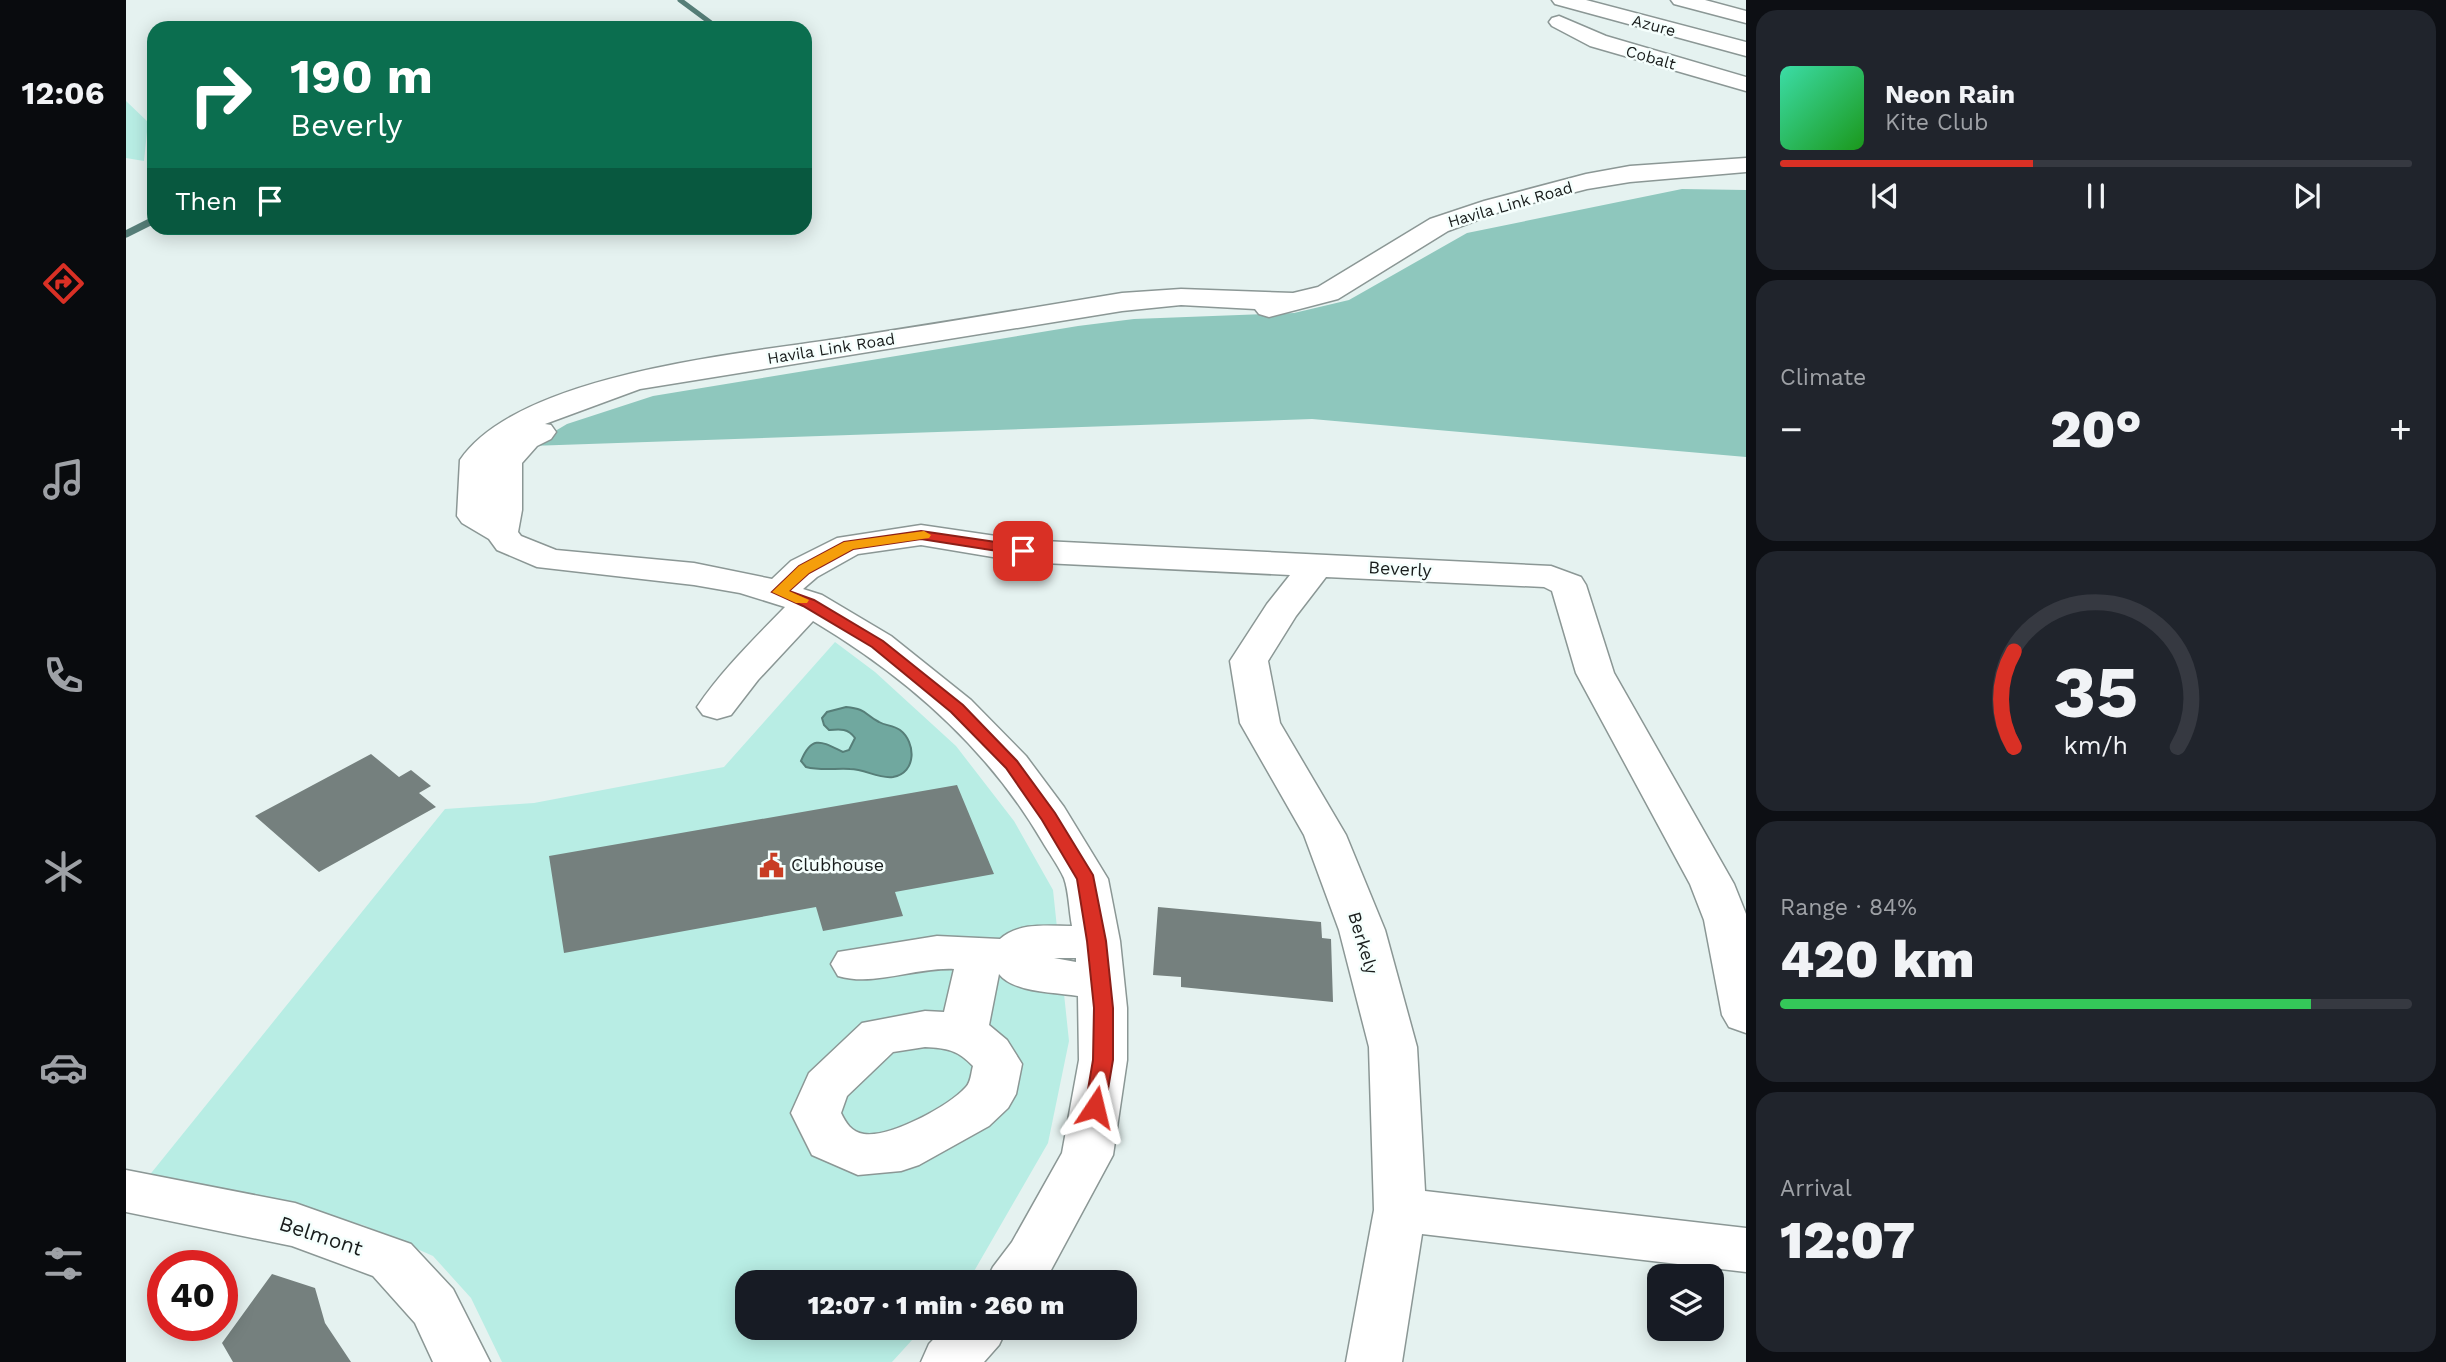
<!DOCTYPE html>
<html lang="en">
<head>
<meta charset="utf-8">
<style>
  body { margin:0; font-family:"Work Sans",sans-serif; background:#20242c; color:#f1f3f6; height:100vh; display:flex; flex-direction:column; font-size:26px; white-space:nowrap }
  * { box-sizing:border-box; margin:0 }
  p { font-size:23px; color:#9ea1a6 }
  .icon { flex:none; width:38px; height:38px; fill:none; stroke:currentColor; stroke-width:2; stroke-linecap:round; stroke-linejoin:round }
  .map { position:relative; flex:1; overflow:hidden }
  .side { display:flex; flex-direction:column; gap:10px; padding:10px; background:#0d0f14; width:700px }
  .side>* { flex:none }
  .hud { position:absolute; left:21px; top:21px; width:665px; height:214px; border-radius:21px; box-shadow:0 4px 18px #0003; background:#0b6e4f; color:#fff; overflow:hidden }
  .tools { position:absolute; left:1521px; top:1264px; display:grid; gap:14px }
  .tools a { display:grid; place-items:center; width:77px; height:77px; border-radius:14px; background:#171b24; box-shadow:0 4px 18px #0003; font-size:35px }
  .speed { position:absolute; left:21px; top:1250px; display:flex; gap:14px; font-size:35px; font-weight:700; text-align:center }
  .speed>* { display:grid; place-content:center; width:91px; height:91px; border-radius:50%; background:#171b24; box-shadow:0 4px 18px #0003; line-height:1 }
  .speed .limit { border:10px solid #d22; background:#fff; color:#111 }
  .pin { position:absolute; display:grid; place-items:center; width:60px; height:60px; color:#fff; margin:-30px; border-radius:14px; box-shadow:0 4px 10px #0006 }
  .me { position:absolute; width:77px; margin:-38px; rotate:10deg; stroke-linejoin:round; filter:drop-shadow(0 0 5px #0008) }
  .turn { display:flex; align-items:center; gap:24px; height:147px; padding:0 28px; font-size:32px }
  .turn .icon { width:91px; height:91px; stroke-width:2.5 }
  .turn b { display:block; font-size:49px; line-height:60px }
  .then { display:flex; align-items:center; height:66px; padding:0 28px; background:#0003; gap:14px; font-size:26px }
  .big { font-size:52px; font-weight:800; line-height:1.1 }
  .side .widget { flex:1; display:flex; flex-direction:column; justify-content:center; gap:10px; min-width:0; padding:0 24px; border-radius:21px; background:#20242c }
  .side .dial { align-items:center; gap:0 }
  .dial svg { height:182px; overflow:visible; fill:none; stroke:#363941; stroke-width:7; stroke-linecap:round; text-anchor:middle }
  .dial text { fill:#f1f3f6; stroke:none }
  .song { display:flex; align-items:center; gap:21px }
  .cover { width:84px; height:84px; border-radius:10px; background:linear-gradient(135deg,hsl(160 70% 55%),hsl(120 70% 35%)) }
  .played { height:7px; border-radius:4px; background:linear-gradient(90deg,#d93025 40%,#363941 40%) }
  .keys { display:flex; justify-content:space-around; direction:ltr }
  .heat { display:flex; justify-content:space-between; align-items:center; font-size:38px; direction:ltr }
  .charge { height:10px; border-radius:5px; background:linear-gradient(90deg,#34c759 84%,#363941 0) }
  .trip { position:absolute; left:609px; top:1270px; width:402px; height:70px; border-radius:21px; background:#171b24; box-shadow:0 4px 18px #0003; font-weight:800; line-height:70px; text-align:center }
  main { display:flex; flex:1; min-height:0 }
  .menu { display:flex; flex-direction:column; width:126px; justify-content:space-around; align-items:center; background:#090b0e; color:#9ea1a6 }
  .menu .icon { width:49px; height:49px }
  .menu .current { color:#d93025 }
  .menu b { font-size:32px; color:#f1f3f6 }
  .map>svg:first-child { display:block }
  .green { fill:#b8ede4 }
  .forest { fill:#8ec7bd }
  .water { fill:#70a89f; stroke:#567e78; stroke-width:2 }
  .lines { fill:none; stroke-linecap:round; stroke-linejoin:round }
  .stream-far1 { stroke:#567e78; stroke-width:5 }
  .stream { stroke:#567e78; stroke-width:7 }
  .building { fill:#75807e }
  .minor-casing { stroke:#8b9795; stroke-width:3 }
  .minor { fill:#fff; fill-rule:evenodd }
  .route { fill:#d93025; stroke:#8d1f18; stroke-width:2 }
  .slow { fill:#f59e0b }
  .labels { text-anchor:middle; stroke-width:5; stroke-linejoin:round; paint-order:stroke }
  .far-street-label { font-size:16px; fill:#191d1c; stroke:#f5fffd }
  .street-label { font-size:18px; fill:#191d1c; stroke:#f5fffd }
  .poi-label { font-size:18px; fill:#191d1c; stroke:#f5fffd; text-anchor:start }
  .near-street-label { font-size:21px; fill:#191d1c; stroke:#f5fffd }
</style>
</head>
<body>
<main>
<nav class="menu">
<b>12:06</b>
<svg class="icon current" aria-label="directions" viewBox="0 0 24 24"><path d="M12 3l9 9-9 9-9-9zM9 14v-3h6M13 9l2 2-2 2"/></svg>
<svg class="icon" aria-label="music" viewBox="0 0 24 24"><path d="M9 18V5l10-2v13"/><circle cx="6" cy="18" r="3"/><circle cx="16" cy="16" r="3"/></svg>
<svg class="icon" aria-label="phone" viewBox="0 0 24 24"><path d="M5 4h4l2 5-3 2q2 4 5 5l2-3 5 2v4C11 20 4 13 5 4z"/></svg>
<svg class="icon" aria-label="climate" viewBox="0 0 24 24"><path d="M12 3v18M4 7l16 10M4 17L20 7"/></svg>
<svg class="icon" aria-label="car" viewBox="0 0 24 24"><path d="M5 17H2v-5l4-1 3-4h7l3 4 3 1v5h-3M9 17h6M6 11h13"/><circle cx="7" cy="17" r="2"/><circle cx="17" cy="17" r="2"/></svg>
<svg class="icon" aria-label="filters" viewBox="0 0 24 24"><path d="M4 7h16M4 17h16"/><circle cx="9" cy="7" r="2"/><circle cx="15" cy="17" r="2"/></svg>
</nav>
<div class="map">
<svg width="1620" height="1362" viewBox="0 0 1620 1362">
  <rect width="100%" height="100%" fill="#e5f2f0"/>
  <path class="green" d="M 0,101 L 22,122 L 18,161 L 0,158 Z
    M 709,642 L 749,672 L 830,746 L 888,821 L 927,890 L 943,1041 L 922,1143 L 847,1273 L 838,1283 L 621,1283 L 621,1328 L 797,1328 L 766,1362 L 376,1362 L 345,1298 L 307,1256 L 237,1225 L 22,1177 L 319,809 L 408,803 L 598,767 Z"/>
  <path class="forest" d="M 1556,189 L 1620,190 L 1620,457 L 1186,419 L 404,446 L 441,424 L 527,396 L 952,326 L 1008,319 L 1168,313 L 1223,300 L 1341,233 Z"/>
  <path class="water" d="M 720,707 C 741,709 738,714 753,722 C 760,726 767,725 774,730 C 790,742 791,773 767,777 C 752,779 739,769 724,769 C 710,768 695,771 680,767 L 675,761 C 686,734 696,742 717,752 L 723,750 L 729,738 C 722,728 714,729 703,730 L 698,725 L 696,718 L 701,712 Z"/>
  <g class="lines">
    <path class="stream-far1" d="M 554,0 L 585,23 L 572,28
      M 20,224 L 28,220"/>
    <path class="stream" d="M 0,234 L 24,222"/>
  </g>
  <path class="building" d="M 245,754 L 273,777 L 285,770 L 305,786 L 293,793 L 310,807 L 193,872 L 129,816 Z
    M 831,785 L 868,874 L 769,892 L 777,916 L 697,931 L 690,907 L 438,953 L 423,856 Z
    M 1032,907 L 1195,922 L 1196,938 L 1205,939 L 1207,1002 L 1055,987 L 1055,977 L 1027,975 Z
    M 146,1274 L 189,1288 L 199,1323 L 225,1362 L 107,1362 L 96,1343 Z"/>
  <g class="lines">
    <defs>
      <path id="minor" d="M 1426,0 L 1460,0 L 1620,42 L 1620,56 L 1429,4 Z
        M 1545,0 L 1579,0 L 1620,11 L 1620,23 L 1548,4 Z
        M 1433,16 L 1480,36 L 1620,77 L 1620,91 L 1464,46 L 1426,26 L 1423,22 L 1426,18 Z
        M 1620,158 L 1620,172 L 1504,182 L 1461,189 L 1376,211 L 1322,231 L 1212,299 L 1143,317 L 1133,314 L 1129,309 L 1055,305 L 996,311 L 514,389 L 419,424 L 425,425 L 430,432 L 425,439 L 411,446 L 396,463 L 396,510 L 392,532 L 395,536 L 430,550 L 568,563 L 646,579 L 665,561 L 711,538 L 795,525 L 897,540 L 1425,566 L 1455,577 L 1460,585 L 1488,673 L 1608,884 L 1620,914 L 1620,1033 L 1603,1027 L 1596,1015 L 1578,920 L 1564,884 L 1450,673 L 1426,591 L 1418,587 L 1200,577 L 1170,616 L 1142,661 L 1154,723 L 1220,835 L 1259,930 L 1291,1047 L 1299,1191 L 1620,1228 L 1620,1272 L 1296,1234 L 1276,1362 L 1220,1362 L 1248,1210 L 1243,1047 L 1213,930 L 1178,835 L 1114,723 L 1104,661 L 1141,604 L 1164,575 L 897,562 L 795,545 L 732,554 L 691,577 L 677,589 L 696,595 L 765,636 L 845,700 L 900,756 L 938,807 L 982,879 L 994,941 L 1001,1008 L 1001,1060 L 987,1155 L 918,1283 L 859,1283 L 867,1267 L 886,1242 L 936,1153 L 953,1060 L 952,996 C 929,992 888,993 873,974 L 863,1025 L 881,1040 L 896,1064 L 890,1094 L 882,1108 L 863,1126 L 793,1165 L 775,1171 L 732,1175 L 686,1155 L 665,1113 L 683,1073 L 736,1023 L 799,1011 L 818,1012 L 828,969 C 789,967 749,987 712,976 L 705,964 L 712,952 L 811,936 L 874,939 C 893,922 921,926 946,926 C 943,911 943,892 938,878 C 932,865 923,853 916,841 C 861,747 779,676 687,621 L 632,680 L 605,715 L 591,719 L 577,715 L 571,707 C 596,670 628,639 659,607 L 614,593 L 568,585 L 411,567 L 371,550 L 363,539 L 336,523 L 331,516 L 334,460 C 394,372 623,353 724,337 C 815,323 905,308 996,293 L 1055,289 L 1167,293 L 1192,287 L 1304,219 L 1358,201 L 1460,174 L 1504,166 ZM 928,958 L 950,958 L 950,962 ZM 799,1047 C 821,1048 832,1050 847,1066 C 845,1073 845,1082 840,1087 C 823,1106 764,1138 738,1134 C 725,1132 720,1123 715,1113 L 721,1096 L 767,1052 Z
        M 0,1170 L 169,1203 L 285,1244 L 327,1289 L 364,1362 L 307,1362 L 289,1323 L 247,1276 L 166,1246 L 0,1212 Z
        M 818,1328 L 881,1328 L 873,1345 L 858,1362 L 795,1362 L 803,1344 Z"/>
    </defs>
    <use href="#minor" class="minor-casing"/>
    <use href="#minor" class="minor"/>
  </g>
  <path class="route" d="M 795,531 L 897,546 L 904,551 L 897,555 L 795,539 L 727,549 L 683,573 L 663,591 L 688,600 L 757,641 L 837,705 L 891,761 L 929,813 L 967,875 L 980,941 L 987,1008 L 987,1060 L 979,1107 L 976,1113 L 969,1115 L 962,1113 L 959,1107 L 967,1060 L 968,1008 L 961,941 L 951,879 L 916,820 L 880,768 L 825,712 L 746,647 L 677,606 L 646,592 L 673,566 L 718,542 Z"/>
  <path class="slow" d="M 798,531 L 805,535 L 803,538 L 727,549 L 683,573 L 663,591 L 683,600 L 681,603 L 670,603 L 646,592 L 673,566 L 718,542 Z"/>
  <defs>
    <symbol id="civic-bare" viewBox="-9 -9 18 18"><path d="M-.6-6.5H3V-4.5H.6V-3L4-1V1h2V6H-6V1h2V-1L-.6-3ZM-1.2 2.5V6h2.4V2.5Z" fill="#c83d23" stroke="#f5fffd" stroke-width="2.5" paint-order="stroke"/></symbol>
  </defs>
  <g fill-rule="evenodd">
    <use href="#civic-bare" x="628" y="848" width="35" height="35"/>
  </g>
  <g class="labels">
    <g class="far-street-label">
      <text transform="translate(1528 25) rotate(15)" y="6">Azure</text>
      <text transform="translate(1525 57) rotate(16)" y="6">Cobalt</text>
      <text transform="translate(1384 204) rotate(-16)" y="6">Havila Link Road</text>
      <text transform="translate(705 348) rotate(-9)" y="6">Havila Link Road</text>
    </g>
    <g class="street-label">
      <text transform="translate(1274 569) rotate(3)" y="6">Beverly</text>
      <text transform="translate(1237 943) rotate(73)" y="6">Berkely</text>
    </g>
    <g class="poi-label">
      <text x="665" y="871">Clubhouse</text>
    </g>
    <g class="near-street-label">
      <text transform="translate(195 1236) rotate(18)" y="7">Belmont</text>
    </g>
  </g>
</svg>
<div class="tools">
<a><svg class="icon" aria-label="layers" viewBox="0 0 24 24"><path d="M12 4l9 5-9 5-9-5zM3 14l9 5 9-5"/></svg></a>
</div>
<div class="speed"><div class="limit">40</div></div>
<div class="pin" style="left:897px;top:551px;background:#d93025"><svg class="icon" aria-label="arrive" viewBox="0 0 24 24"><path d="M6 21V4h12l-3 4 3 4H6"/></svg></div>
<svg class="me" style="left:969px;top:1107px" viewBox="-20 -20 40 40"><path d="M0-17L14 15 0 8-14 15z" fill="#d93025" stroke="#fff" stroke-width="4"/></svg>
<div class="trip">12:07 · 1 min · 260 m</div>
<div class="hud">
<div class="turn"><svg class="icon" aria-label="right" viewBox="0 0 24 24"><path d="M7 20v-9h11M14 6l5 5-5 5"/></svg><div><b>190 m</b>Beverly</div></div>
<div class="then">Then<svg class="icon" aria-label="arrive" viewBox="0 0 24 24"><path d="M6 21V4h12l-3 4 3 4H6"/></svg></div>
</div>
</div>
<section class="side">
<div class="widget">
<div class="song"><i class="cover"></i><div><b>Neon Rain</b><p>Kite Club</p></div></div>
<div class="played"></div>
<div class="keys"><svg class="icon" aria-label="previous" viewBox="0 0 24 24"><path d="M18 5L8 12l10 7zM5 5v14"/></svg><svg class="icon" aria-label="pause" viewBox="0 0 24 24"><path d="M8 5v14M16 5v14"/></svg><svg class="icon" aria-label="next" viewBox="0 0 24 24"><path d="M6 5l10 7-10 7zM19 5v14"/></svg></div>
</div>
<div class="widget"><p>Climate</p>
<div class="heat"><a>−</a><b class="big">20°</b><a>+</a></div>
</div>
<div class="widget dial"><svg viewBox="0 0 100 80">
<path d="M14 69A42 42 0 1 1 86 69"/>
<path d="M14 69A42 42 0 0 1 14 27" stroke="#d93025"/>
<text x="50" y="56" font-size="32" font-weight="700">35</text>
<text x="50" y="72" font-size="11">km/h</text>
</svg></div>
<div class="widget"><p>Range · 84%</p><b class="big">420 km</b><div class="charge"></div></div>
<div class="widget"><p>Arrival</p><b class="big">12:07</b></div>
</section>
</main>
</body>
</html>
